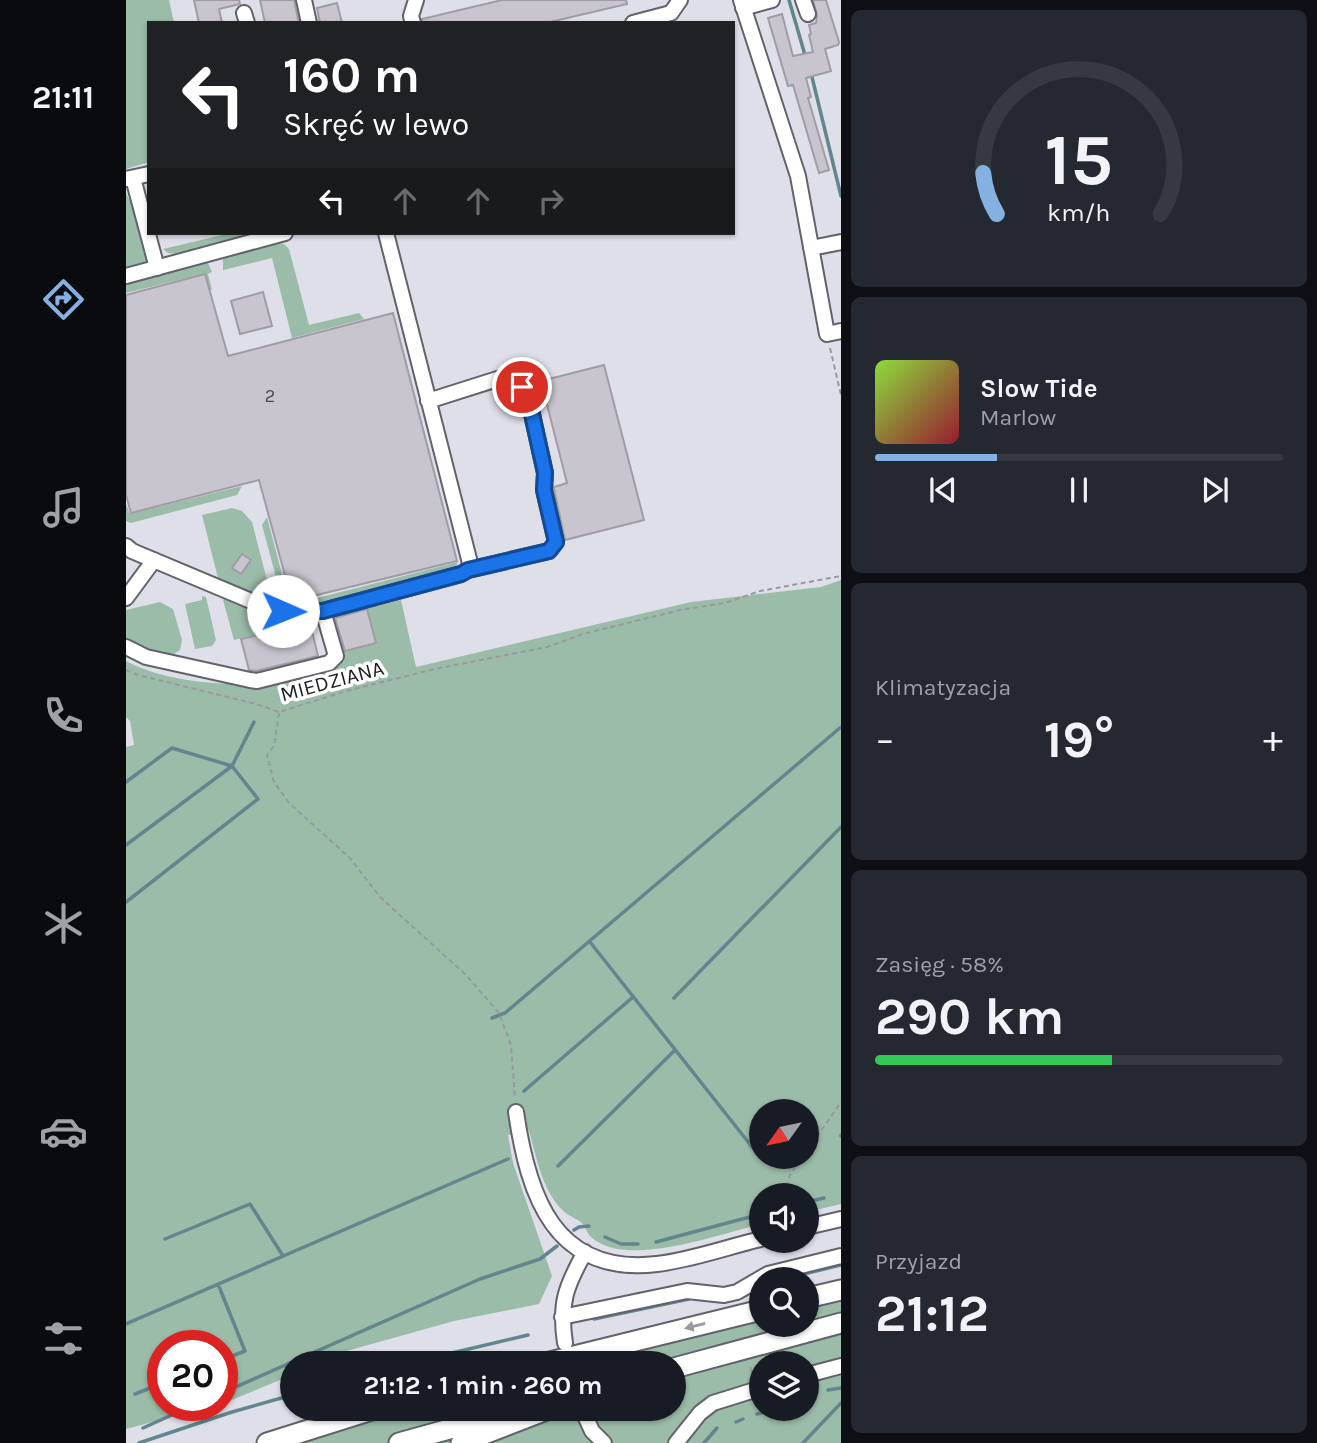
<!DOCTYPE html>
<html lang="pl">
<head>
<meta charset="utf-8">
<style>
  body { margin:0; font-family:Karla,sans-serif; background:#242831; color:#f1f3f6; height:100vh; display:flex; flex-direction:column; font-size:26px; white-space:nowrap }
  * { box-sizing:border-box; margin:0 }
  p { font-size:23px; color:#9ea1a6 }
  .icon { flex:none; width:38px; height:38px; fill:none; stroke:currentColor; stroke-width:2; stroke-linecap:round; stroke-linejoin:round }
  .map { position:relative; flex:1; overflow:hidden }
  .panel { display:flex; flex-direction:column; gap:10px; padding:10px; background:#0d0f14; width:476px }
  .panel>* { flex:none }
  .banner { position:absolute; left:21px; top:21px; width:588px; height:214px; border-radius:0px; box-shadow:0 2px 5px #0004; background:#202124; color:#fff; overflow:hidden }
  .needle { width:46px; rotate:237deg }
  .fabs { position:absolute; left:623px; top:1099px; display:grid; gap:14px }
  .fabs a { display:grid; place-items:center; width:70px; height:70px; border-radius:50%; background:#171b24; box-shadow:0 2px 5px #0004; font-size:35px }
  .speed { position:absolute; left:21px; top:1330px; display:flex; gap:14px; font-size:35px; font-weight:700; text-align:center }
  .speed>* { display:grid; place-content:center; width:91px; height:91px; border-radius:50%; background:#171b24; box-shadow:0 2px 5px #0004; line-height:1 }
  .speed .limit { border:10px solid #d22; background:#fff; color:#111 }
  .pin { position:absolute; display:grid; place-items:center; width:60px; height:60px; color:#fff; margin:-30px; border:4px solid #fff; border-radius:50%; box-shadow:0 2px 7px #0007 }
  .me { position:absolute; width:77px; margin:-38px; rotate:91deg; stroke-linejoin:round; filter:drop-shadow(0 0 5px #0008) }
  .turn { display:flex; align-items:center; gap:24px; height:147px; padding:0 21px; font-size:32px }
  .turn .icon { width:91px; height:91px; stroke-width:2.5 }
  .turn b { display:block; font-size:49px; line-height:60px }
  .lanes { display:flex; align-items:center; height:66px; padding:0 21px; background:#0003; justify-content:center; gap:35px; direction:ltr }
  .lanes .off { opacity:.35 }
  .big { font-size:52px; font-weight:700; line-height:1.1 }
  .panel .widget { flex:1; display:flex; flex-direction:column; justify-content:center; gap:10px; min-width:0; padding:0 24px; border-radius:10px; background:#242831 }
  .panel .dial { align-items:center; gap:0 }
  .dial svg { height:182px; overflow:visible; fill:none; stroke:#363941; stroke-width:7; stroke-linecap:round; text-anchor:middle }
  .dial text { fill:#f1f3f6; stroke:none }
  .song { display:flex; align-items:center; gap:21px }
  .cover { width:84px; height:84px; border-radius:10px; background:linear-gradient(135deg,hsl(90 70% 55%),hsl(350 70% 35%)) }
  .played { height:7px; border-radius:4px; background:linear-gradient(90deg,#85b1e2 30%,#363941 30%) }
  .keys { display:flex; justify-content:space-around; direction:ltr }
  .heat { display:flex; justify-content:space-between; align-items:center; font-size:38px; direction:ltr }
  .charge { height:10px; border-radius:5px; background:linear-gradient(90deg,#34c759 58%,#363941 0) }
  .trip { position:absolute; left:154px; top:1351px; width:406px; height:70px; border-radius:35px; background:#171b24; box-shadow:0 2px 5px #0004; font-weight:700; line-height:70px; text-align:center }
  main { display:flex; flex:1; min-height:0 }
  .tab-bar { display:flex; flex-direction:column; width:126px; justify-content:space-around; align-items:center; background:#090b0e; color:#9ea1a6 }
  .tab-bar .icon { width:49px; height:49px }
  .tab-bar .on { color:#85b1e2 }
  .tab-bar b { font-size:32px; color:#f1f3f6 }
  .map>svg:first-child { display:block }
  .green { fill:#9bbca8; fill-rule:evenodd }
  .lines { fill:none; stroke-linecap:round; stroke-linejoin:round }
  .stream { stroke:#63858e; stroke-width:3.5 }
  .building { fill:#c9c5cf; stroke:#a09ca5; stroke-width:2 }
  .minor-casing { stroke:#62626b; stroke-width:18 }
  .highway-casing { stroke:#62626b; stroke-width:23 }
  .path { stroke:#9898a0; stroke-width:2; stroke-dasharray:5 3.5; stroke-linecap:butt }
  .minor { stroke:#fff; stroke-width:14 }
  .highway { stroke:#fff; stroke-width:19 }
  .oneway { fill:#9a9a9c }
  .route-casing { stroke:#114b97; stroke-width:18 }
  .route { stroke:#1a73e8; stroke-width:12 }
  .labels { text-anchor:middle; stroke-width:7; stroke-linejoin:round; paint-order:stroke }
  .number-label { font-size:18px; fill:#49484d }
  .street-label { font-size:21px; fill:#1e1e22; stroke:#fff }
</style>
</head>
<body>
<main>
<nav class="tab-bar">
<b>21:11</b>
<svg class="icon on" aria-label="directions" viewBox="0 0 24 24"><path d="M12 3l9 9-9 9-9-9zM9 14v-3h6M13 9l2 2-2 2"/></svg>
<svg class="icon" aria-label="music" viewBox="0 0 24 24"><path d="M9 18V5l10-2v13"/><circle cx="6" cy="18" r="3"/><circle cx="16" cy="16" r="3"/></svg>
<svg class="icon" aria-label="phone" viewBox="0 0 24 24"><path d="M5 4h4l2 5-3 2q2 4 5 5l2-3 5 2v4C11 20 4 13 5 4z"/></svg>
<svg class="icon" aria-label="climate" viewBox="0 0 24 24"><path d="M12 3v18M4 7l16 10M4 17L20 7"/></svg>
<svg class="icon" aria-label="car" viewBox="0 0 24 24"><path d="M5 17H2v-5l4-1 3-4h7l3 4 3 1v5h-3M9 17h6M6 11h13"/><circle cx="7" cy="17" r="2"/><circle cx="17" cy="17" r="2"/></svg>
<svg class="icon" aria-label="filters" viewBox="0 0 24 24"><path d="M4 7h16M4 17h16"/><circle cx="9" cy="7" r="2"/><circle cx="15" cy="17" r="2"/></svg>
</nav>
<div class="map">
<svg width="715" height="1443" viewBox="0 0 715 1443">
  <rect width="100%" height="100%" fill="#dfdfe9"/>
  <path class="green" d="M 0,0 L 43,0 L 48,23 L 23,23 L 23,162 L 0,169 Z
    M 0,193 L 9,211 L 22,259 L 21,264 L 0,270 Z
    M 105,233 L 137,233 L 54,254 L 42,253 L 37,249 Z
    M 151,243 L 158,244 L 163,249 L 183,325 L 233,313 L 238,319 L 166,338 L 146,258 L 97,270 L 97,257 Z
    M 81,261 L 86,272 L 82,274 L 86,290 L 82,291 L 77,274 L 0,293 L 0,282 Z
    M 116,486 L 111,495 L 5,523 L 0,521 L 0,504 L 4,514 Z
    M 106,508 L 116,511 L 126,522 L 143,588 L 143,593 L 139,598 L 101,585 L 92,578 L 76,515 Z
    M 141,517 L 164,605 L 332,562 L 328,570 L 183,607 L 164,605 L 154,592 L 136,525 Z
    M 715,580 L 715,1204 L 681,1212 L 681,1195 L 635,1195 L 635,1224 C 594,1234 509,1265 472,1242 C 459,1234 462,1230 455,1222 C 451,1219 445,1217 441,1214 C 417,1195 411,1159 403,1131 L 382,1135 L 387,1163 L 426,1276 L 413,1304 L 328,1321 L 217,1352 L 192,1363 L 166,1363 L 166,1375 L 96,1404 L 96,1346 L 37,1346 L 37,1405 L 90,1405 L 0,1429 L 0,747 L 8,745 L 4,721 L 0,717 L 0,661 C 34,679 79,684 117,684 C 142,684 178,673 203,668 L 216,662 L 215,652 L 249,643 L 241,608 L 206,617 L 204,615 L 249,602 L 251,606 L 275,600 L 290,667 L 565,602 L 695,587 ZM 635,1111 L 681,1111 L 681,1157 L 635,1157 Z
    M 76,596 L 80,597 L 90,640 L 86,646 L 69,649 L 59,604 L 76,600 Z
    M 102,597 L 162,617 L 186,619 L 186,621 L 108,640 L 97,600 Z
    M 34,602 L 47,609 L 56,640 L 54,650 L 43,657 L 0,641 L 0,610 Z
    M 715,1296 L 715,1316 L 681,1324 L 681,1305 Z
    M 635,1316 L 635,1325 L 679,1325 L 532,1363 L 477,1363 L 483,1362 L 481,1355 Z
    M 715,1328 L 715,1443 L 162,1443 L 274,1409 L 548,1409 L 548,1367 ZM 635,1363 L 681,1363 L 681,1409 L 635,1409 Z"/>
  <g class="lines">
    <path class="stream" d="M 663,0 L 679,55
      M 685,73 L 715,196
      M 0,782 L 46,748 L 106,766
      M 0,845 L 106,766
      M 0,902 L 132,799 L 106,766 L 128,722
      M 464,942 L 634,1157
      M 548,998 L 715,827
      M 366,1018 L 379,1013 L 715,727
      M 398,1091 L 507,997
      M 715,1136 L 715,1135
      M 432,1166 L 549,1050
      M 681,1202 L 698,1198
      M 448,1230 L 453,1227 L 463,1226
      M 479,1237 L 495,1244 L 512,1244
      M 39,1239 L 124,1204 L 157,1256
      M 530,1242 L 635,1214
      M 657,1279 L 715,1265
      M 92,1284 L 119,1351 L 96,1360
      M 468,1319 L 563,1299
      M 0,1324 L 382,1159
      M 313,1356 L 402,1335
      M 702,1390 L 715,1388
      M 96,1393 L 354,1279 L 414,1259 L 431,1246
      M 9,1394 L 37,1383
      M 681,1397 L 686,1396
      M 631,1414 L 647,1409
      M 610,1422 L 617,1419
      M 17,1428 L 68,1405
      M 13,1443 L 106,1412 L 166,1395
      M 578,1443 L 591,1428
      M 677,1443 L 715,1403"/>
  </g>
  <path class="building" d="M 68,0 L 113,0 L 114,4 L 93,9 L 96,23 L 73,23 Z
    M 134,0 L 168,0 L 173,23 L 139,23 Z
    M 376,0 L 500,0 L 501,4 L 420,23 L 296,23 L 296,19 Z
    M 687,0 L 700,0 L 713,42 L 712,45 L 699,49 L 705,71 L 680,78 L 685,97 L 682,98 L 703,170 L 693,173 L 667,85 L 662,86 L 642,18 L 656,14 L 667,56 L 687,52 L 683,35 L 685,34 L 683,25 L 690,23 L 691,15 Z
    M 211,3 L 216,23 L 194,23 L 191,8 Z
    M 79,274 L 102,356 L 267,313 L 331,561 L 166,601 L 133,480 L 5,513 L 0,495 L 0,295 Z
    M 137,292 L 146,326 L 114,334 L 105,301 Z
    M 478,365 L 518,520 L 439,540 L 428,489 L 428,487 L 441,483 L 415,381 Z
    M 116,554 L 125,560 L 115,574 L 106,568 Z
    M 241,609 L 250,643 L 219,651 L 209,618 Z
    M 184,623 L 192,656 L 130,671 L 123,670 L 115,639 Z"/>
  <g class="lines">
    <defs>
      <path id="minor" d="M 178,0 L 183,23
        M 615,0 L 672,176 L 701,334 L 715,331
        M 677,0 L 682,14
        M 617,8 L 646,0
        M 118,13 L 121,23
        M 287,23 L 285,16 L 290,0
        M 507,23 L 545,13 L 554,0
        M 7,178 L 31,268
        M 0,179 L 23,174
        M 685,248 L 715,242
        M 0,276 L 159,233
        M 302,401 L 384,375 L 402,396 L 419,473 L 418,490 L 430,542 L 423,551 L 342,570
        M 0,546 L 6,551 L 137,606 L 157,611 L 197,611
        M 0,598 L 28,560
        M 0,647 L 20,657 L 124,680 L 131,681 L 203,663 L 210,656 L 197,611 L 335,574 L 342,570 L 344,563 L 260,233
        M 390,1112 C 402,1195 428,1276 531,1264 C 566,1260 601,1247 635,1239
        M 681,1227 L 715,1219
        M 436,1317 L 561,1291 L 598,1295 L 611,1292 L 642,1274 L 715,1256
        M 439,1343 C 433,1303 440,1286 459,1252
        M 681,1375 L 715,1366
        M 456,1409 L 466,1431 L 478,1443
        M 550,1443 L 574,1413 L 587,1403 L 635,1388"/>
      <path id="highway" d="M 681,1298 L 715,1290
        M 420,1363 L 635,1310
        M 548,1368 L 715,1323
        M 141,1443 L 249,1409
        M 273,1443 L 395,1409
        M 335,1443 L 423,1409"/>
    </defs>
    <use href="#minor" class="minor-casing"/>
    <use href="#highway" class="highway-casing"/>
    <path class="path" d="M 704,348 L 715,395
      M 0,670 L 12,675 L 130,704 L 153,712 L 220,691 L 309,669 L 421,647 L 457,634 L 554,610 L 599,603 L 634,591 L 715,576
      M 153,713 L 148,746 L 141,755 L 148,782 L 163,803 L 224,858 L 254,897 L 340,975 L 373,1013 L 385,1045 L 389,1099
      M 681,1151 L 715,1102
      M 661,1195 C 658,1179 668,1169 677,1157
      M 624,1367 L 627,1377"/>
    <use href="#minor" class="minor"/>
    <use href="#highway" class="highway"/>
  </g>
  <defs><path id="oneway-solid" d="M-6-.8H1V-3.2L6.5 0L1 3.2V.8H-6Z" transform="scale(1.75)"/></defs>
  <use class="oneway" href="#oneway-solid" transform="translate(569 1326) rotate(166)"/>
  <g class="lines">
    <defs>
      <path id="route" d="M 157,611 L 197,611 L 335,574 L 342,570 L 423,551 L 430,542 L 418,490 L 419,473 L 402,396 L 396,387"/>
    </defs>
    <use href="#route" class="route-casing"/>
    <use href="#route" class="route"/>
  </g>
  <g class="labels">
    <g class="number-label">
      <text x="144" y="402">2</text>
    </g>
    <g class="street-label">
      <text transform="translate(206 681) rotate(-15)" y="7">MIEDZIANA</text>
    </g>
  </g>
</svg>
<div class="fabs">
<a><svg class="needle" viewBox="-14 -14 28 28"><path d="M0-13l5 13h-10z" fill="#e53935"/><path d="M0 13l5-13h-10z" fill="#9ea1a6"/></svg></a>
<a><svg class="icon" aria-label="sound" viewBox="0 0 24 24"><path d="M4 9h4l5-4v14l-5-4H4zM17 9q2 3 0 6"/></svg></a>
<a><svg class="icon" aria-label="search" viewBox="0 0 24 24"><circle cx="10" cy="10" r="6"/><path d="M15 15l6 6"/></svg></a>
<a><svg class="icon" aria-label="layers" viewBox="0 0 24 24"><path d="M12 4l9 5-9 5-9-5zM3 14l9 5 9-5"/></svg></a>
</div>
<div class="speed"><div class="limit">20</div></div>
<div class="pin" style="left:396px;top:387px;background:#d93025"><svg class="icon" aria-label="arrive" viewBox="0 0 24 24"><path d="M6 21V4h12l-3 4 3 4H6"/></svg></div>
<svg class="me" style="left:157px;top:611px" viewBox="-20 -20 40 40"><circle r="19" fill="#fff"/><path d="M0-13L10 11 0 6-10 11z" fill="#1a73e8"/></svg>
<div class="trip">21:12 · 1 min · 260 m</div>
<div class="banner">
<div class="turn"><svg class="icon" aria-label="left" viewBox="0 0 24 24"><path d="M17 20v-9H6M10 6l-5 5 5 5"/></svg><div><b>160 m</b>Skręć w lewo</div></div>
<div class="lanes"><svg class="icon" aria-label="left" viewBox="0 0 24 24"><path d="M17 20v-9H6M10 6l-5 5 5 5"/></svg><svg class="icon off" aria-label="ahead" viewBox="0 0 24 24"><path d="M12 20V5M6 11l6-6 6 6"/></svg><svg class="icon off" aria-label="ahead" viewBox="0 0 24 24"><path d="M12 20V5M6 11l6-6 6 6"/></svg><svg class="icon off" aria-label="right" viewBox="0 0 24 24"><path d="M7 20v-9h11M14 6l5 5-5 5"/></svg></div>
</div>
</div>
<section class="panel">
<div class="widget dial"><svg viewBox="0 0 100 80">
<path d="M14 69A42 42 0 1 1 86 69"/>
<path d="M14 69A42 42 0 0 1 8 51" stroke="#85b1e2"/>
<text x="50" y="56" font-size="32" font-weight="700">15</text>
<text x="50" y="72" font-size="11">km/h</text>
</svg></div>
<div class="widget">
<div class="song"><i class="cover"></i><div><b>Slow Tide</b><p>Marlow</p></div></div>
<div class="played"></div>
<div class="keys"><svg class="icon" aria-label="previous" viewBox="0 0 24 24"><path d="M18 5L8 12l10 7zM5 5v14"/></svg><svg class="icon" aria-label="pause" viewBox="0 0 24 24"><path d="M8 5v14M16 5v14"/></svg><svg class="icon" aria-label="next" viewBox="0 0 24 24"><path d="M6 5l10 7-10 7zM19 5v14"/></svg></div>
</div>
<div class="widget"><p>Klimatyzacja</p>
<div class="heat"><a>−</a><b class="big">19°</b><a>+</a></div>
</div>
<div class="widget"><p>Zasięg · 58%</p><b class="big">290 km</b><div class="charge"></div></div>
<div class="widget"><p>Przyjazd</p><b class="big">21:12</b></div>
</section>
</main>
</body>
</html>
